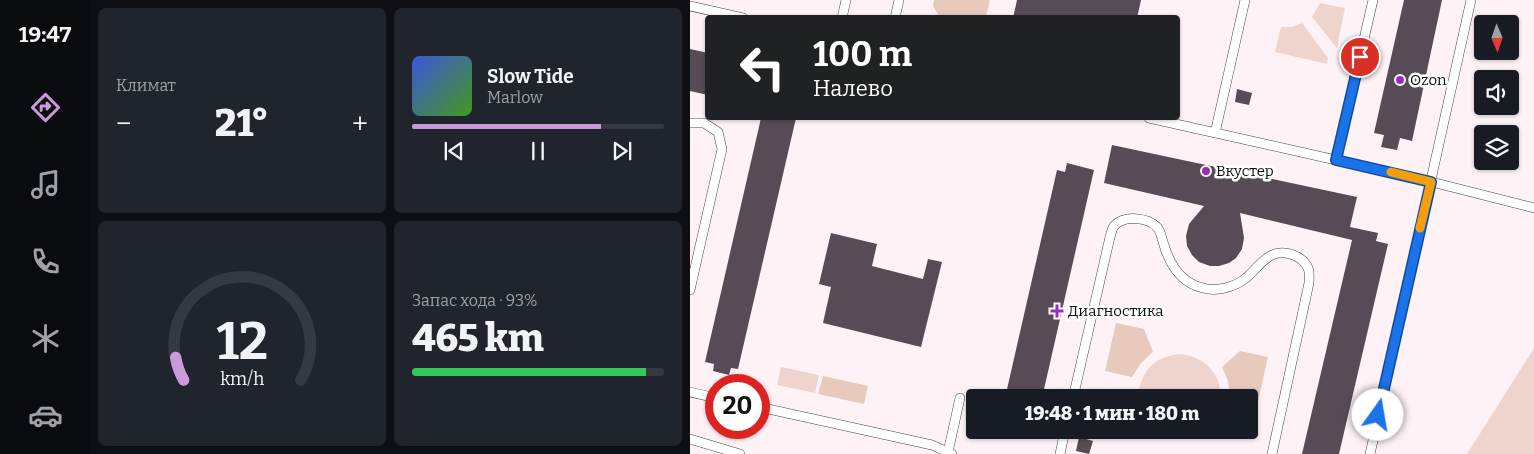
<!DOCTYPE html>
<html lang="ru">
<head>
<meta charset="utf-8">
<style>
  body { margin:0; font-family:Bitter,serif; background:#20242c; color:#f1f3f6; height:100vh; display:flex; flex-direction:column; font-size:19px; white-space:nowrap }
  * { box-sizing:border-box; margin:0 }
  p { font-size:16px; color:#9ea1a6 }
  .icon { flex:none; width:28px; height:28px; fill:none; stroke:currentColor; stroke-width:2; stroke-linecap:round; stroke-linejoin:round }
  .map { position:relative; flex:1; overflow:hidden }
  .drawer { display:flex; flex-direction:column; gap:8px; padding:8px; background:#0d0f14; width:600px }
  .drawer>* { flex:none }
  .hud { position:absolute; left:15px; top:15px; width:475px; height:105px; border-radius:5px; box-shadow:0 1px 4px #0004; background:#202124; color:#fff; overflow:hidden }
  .needle { width:32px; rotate:178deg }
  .fabs { position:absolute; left:784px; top:15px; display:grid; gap:10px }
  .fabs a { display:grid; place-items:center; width:45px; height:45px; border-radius:5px; background:#171b24; box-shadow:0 1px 4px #0004; font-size:25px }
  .speed { position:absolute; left:15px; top:374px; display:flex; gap:10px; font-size:25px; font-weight:700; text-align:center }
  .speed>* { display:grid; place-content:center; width:65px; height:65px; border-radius:50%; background:#171b24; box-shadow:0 1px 4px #0004; line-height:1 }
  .speed .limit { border:8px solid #d22; background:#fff; color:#111 }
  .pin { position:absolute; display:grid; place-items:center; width:42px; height:42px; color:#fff; margin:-21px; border:2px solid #fff; border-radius:50%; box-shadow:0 1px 5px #0007 }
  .me { position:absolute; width:55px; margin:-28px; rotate:13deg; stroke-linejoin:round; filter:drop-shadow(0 0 4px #0008) }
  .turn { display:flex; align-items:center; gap:18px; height:105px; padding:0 25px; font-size:22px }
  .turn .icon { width:65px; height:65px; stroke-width:2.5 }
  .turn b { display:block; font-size:35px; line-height:42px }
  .big { font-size:38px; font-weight:800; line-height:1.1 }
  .drawer .tile { flex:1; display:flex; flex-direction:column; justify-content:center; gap:8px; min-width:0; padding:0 18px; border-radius:8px; background:#20242c }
  .drawer .dial { align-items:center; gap:0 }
  .dial svg { height:130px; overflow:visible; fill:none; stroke:#363941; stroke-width:7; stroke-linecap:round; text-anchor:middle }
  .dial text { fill:#f1f3f6; stroke:none }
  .song { display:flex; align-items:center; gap:15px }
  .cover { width:60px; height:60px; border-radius:8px; background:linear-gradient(135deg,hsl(230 70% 55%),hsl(100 70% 35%)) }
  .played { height:5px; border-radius:2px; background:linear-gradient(90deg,#ca9adb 75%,#363941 75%) }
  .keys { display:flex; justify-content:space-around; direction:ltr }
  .heat { display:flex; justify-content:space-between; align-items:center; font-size:28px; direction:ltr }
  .charge { height:8px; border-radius:4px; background:linear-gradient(90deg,#34c759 93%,#363941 0) }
  .drawer .tiles { flex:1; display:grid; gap:8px; grid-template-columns:repeat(2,1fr) }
  .trip { position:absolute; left:276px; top:389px; width:292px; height:50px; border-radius:5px; background:#171b24; box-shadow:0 1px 4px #0004; font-weight:800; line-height:50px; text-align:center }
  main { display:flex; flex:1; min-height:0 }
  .tab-bar { display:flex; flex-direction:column; width:90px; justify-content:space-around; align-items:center; background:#090b0e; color:#9ea1a6 }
  .tab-bar .icon { width:35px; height:35px }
  .tab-bar .selected { color:#ca9adb }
  .tab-bar b { font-size:22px; color:#f1f3f6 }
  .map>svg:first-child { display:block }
  .green { fill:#e8cabd }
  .pitch { fill:#efd4ce }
  .building { fill:#574c55 }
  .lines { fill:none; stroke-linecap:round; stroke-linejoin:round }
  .service-casing { stroke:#424242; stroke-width:10 }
  .service { stroke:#fff; stroke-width:9 }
  .route-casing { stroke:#114b97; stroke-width:12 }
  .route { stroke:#1a73e8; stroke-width:9 }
  .slow { stroke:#f59e0b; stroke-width:9 }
  .poi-dot { fill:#9a2db9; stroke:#fff; stroke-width:2 }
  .labels { text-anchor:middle; stroke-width:5; stroke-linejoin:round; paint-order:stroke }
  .poi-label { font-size:15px; fill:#0f0f0f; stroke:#fff; text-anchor:start }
</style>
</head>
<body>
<main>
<nav class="tab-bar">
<b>19:47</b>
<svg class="icon selected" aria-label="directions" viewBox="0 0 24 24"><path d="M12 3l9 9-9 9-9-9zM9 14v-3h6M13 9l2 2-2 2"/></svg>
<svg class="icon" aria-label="music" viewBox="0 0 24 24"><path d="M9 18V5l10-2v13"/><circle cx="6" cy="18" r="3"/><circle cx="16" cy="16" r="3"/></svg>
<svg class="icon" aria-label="phone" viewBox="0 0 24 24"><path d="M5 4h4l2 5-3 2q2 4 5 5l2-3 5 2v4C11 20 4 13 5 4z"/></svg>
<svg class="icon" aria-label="climate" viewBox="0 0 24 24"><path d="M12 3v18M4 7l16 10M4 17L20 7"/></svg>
<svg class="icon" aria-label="car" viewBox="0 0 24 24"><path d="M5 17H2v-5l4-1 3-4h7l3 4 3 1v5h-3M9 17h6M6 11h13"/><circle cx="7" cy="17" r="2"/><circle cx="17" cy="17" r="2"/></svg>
</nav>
<section class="drawer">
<div class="tiles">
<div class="tile"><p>Климат</p>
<div class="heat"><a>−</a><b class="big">21°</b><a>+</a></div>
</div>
<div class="tile">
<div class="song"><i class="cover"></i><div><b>Slow Tide</b><p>Marlow</p></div></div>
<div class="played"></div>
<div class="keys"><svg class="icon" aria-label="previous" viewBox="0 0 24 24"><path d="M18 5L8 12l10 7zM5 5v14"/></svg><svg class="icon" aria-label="pause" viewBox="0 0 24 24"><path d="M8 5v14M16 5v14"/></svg><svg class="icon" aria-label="next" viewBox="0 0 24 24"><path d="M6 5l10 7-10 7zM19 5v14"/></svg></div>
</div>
<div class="tile dial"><svg viewBox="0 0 100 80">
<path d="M14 69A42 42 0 1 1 86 69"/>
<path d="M14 69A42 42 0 0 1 9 55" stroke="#ca9adb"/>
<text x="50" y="56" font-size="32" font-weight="700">12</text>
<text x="50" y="72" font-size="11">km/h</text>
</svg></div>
<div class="tile"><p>Запас хода · 93%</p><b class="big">465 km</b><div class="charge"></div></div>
</div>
</section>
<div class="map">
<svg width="844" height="454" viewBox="0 0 844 454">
  <rect width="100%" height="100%" fill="#fef2f7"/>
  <path class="green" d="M 244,0 L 300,0 L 296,17 L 250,18 L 243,6 Z
    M 426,323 L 454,329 L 463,352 L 451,363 L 442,377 L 415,371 Z
    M 550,351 L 578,357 L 567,406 L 560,405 L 560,398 L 540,397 L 538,381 L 532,367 Z
    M 133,376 L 178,386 L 174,404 L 128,394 Z"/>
  <path class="pitch" d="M 630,3 L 655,8 L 647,48 L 622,17 Z
    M 612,23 L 638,58 L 637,64 L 585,52 L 591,27 L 602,27 Z
    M 844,348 L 844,454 L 777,454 Z
    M 488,354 C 512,355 532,372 530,397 L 447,397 C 453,371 460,359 488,354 Z
    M 91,367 L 129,375 L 125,393 L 87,385 Z"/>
  <path class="building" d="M 327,0 L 451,0 L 447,18 L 323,18 Z
    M 714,0 L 752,0 L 722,141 L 710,138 L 707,150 L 691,147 L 694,135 L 684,133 Z
    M 0,49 L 18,53 L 18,95 L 0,91 Z
    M 547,89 L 562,93 L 559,105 L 545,102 Z
    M 71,118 L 106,118 L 48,369 L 41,368 L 39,375 L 23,371 L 24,364 L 15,362 Z
    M 422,145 L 667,197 L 660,227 L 688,233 L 686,241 L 698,244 L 649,454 L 612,454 L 662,240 L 550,213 L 554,238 L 552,249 L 546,258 L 539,263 L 529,266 L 520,266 L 509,262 L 502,255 L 497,246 L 496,236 L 499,224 L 514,206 L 414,183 Z
    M 377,163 L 404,170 L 352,398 L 315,398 L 367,170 L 375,172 Z
    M 141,233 L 187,244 L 182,266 L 233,279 L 238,259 L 252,262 L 231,347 L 133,323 L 141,287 L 129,284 Z
    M 389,437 L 403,441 L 399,454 L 386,451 Z"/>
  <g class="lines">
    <defs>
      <path id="service" d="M 0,6 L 53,18
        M 152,18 L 156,0
        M 205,18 L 209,0
        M 459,118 L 730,179 L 844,208
        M 0,123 L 14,123 L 28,132 L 32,149 L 0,290
        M 525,133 L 555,0
        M 646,160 L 683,0
        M 0,392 L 26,398
        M 383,398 L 420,237 C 421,234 422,229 424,226 C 434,215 457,217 467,227 C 471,231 472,240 474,245 C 480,265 491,283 513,288 C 527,292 545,287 556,278 C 565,271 571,260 582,255 C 594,249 613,256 618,268 C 620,272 619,279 619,283 L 582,454
        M 69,407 L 242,445 L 262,454
        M 0,439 L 50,454
        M 258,452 L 270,398
        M 370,454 L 375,430
        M 680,454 L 781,0"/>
    </defs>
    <use href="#service" class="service-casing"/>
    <use href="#service" class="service"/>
  </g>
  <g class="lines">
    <defs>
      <path id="route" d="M 670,57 L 646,160 L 741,182 L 688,415"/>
    </defs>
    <use href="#route" class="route-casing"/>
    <use href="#route" class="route"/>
    <path class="slow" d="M 701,172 L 741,182 L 730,228"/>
  </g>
  <g class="poi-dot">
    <circle cx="710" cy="80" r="5"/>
    <circle cx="516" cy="171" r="5"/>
    <path d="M364.5 303.5h5v5h5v5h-5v5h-5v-5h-5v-5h5z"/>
  </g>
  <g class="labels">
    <g class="poi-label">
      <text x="720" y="85">Ozon</text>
      <text x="526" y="176">Вкустер</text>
      <text x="378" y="316">Диагностика</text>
    </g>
  </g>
</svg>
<div class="fabs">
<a><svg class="needle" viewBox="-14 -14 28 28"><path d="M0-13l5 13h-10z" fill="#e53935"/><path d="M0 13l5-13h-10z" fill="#9ea1a6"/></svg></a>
<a><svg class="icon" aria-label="sound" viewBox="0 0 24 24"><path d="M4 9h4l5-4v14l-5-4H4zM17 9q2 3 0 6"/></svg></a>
<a><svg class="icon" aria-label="layers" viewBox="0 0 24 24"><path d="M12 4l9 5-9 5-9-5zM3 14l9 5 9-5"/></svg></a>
</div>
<div class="speed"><div class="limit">20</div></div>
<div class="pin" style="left:670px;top:57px;background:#d93025"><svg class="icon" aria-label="arrive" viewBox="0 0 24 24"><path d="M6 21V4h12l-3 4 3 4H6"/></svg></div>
<svg class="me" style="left:688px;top:415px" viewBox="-20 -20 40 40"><circle r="19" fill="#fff"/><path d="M0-13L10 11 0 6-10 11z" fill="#1a73e8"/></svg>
<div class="trip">19:48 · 1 мин · 180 m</div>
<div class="hud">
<div class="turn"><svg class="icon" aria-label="left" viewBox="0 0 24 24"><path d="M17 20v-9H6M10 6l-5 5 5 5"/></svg><div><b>100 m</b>Налево</div></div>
</div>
</div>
</main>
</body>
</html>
